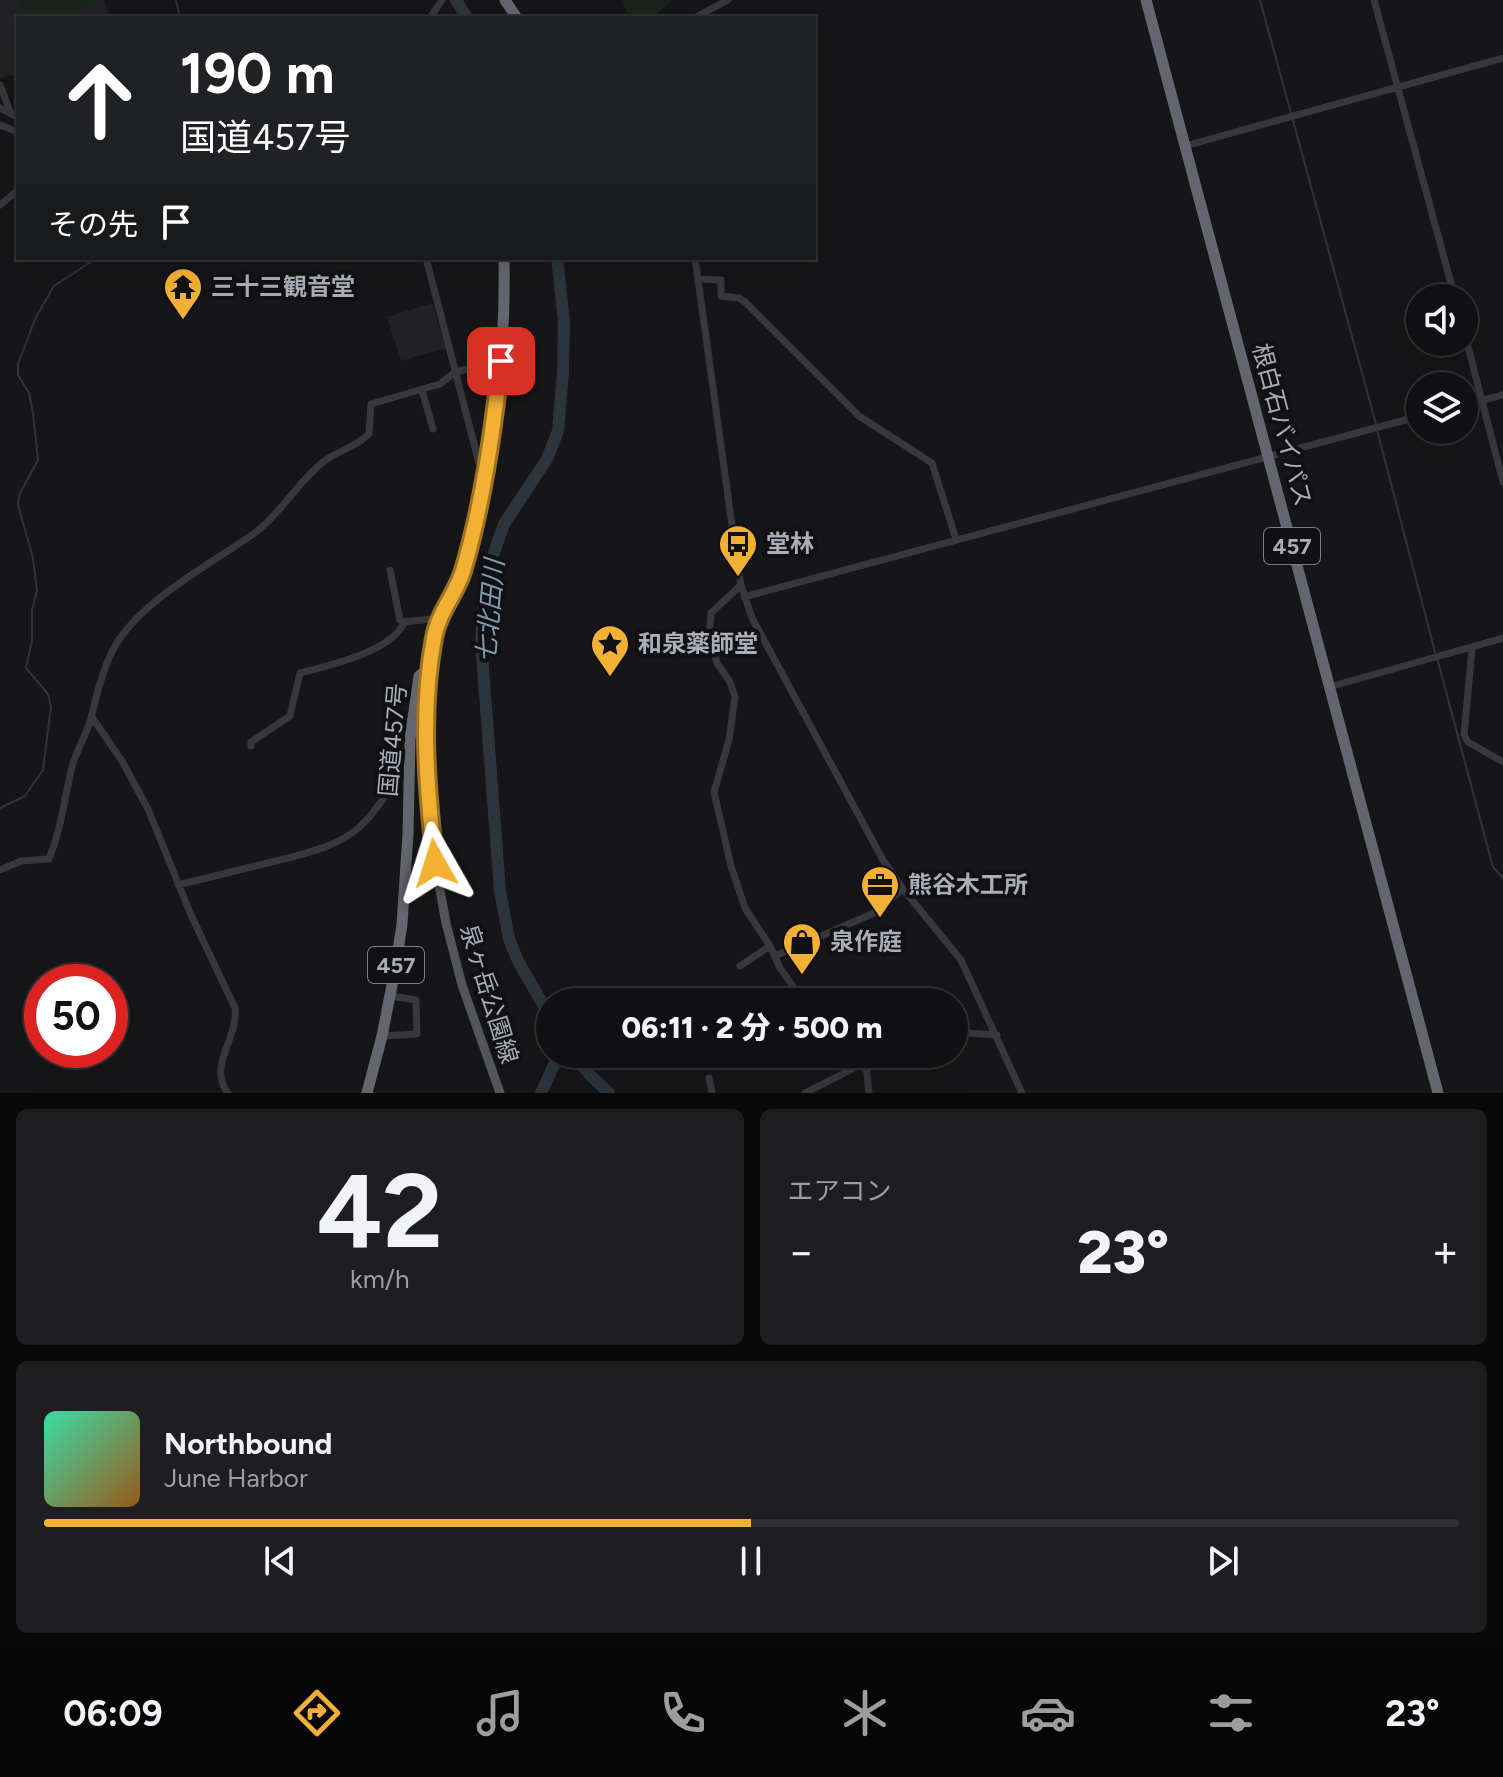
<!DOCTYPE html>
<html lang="ja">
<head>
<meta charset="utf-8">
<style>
  body { margin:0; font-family:Figtree,"Noto Sans JP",sans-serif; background:#1e1e20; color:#f1f3f6; height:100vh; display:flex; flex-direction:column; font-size:30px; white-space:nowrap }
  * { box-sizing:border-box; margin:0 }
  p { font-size:26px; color:#9c9d9f }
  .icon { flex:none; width:44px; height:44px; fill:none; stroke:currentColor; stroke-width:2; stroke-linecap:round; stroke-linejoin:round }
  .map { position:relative; height:1093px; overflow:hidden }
  .panel { display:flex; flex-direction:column; gap:16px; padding:16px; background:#09090a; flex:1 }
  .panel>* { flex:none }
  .banner { position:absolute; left:16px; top:16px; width:800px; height:244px; border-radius:0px; box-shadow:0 8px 32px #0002,0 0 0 2px #303032; background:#202124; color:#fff; overflow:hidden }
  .buttons { position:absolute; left:1406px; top:284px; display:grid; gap:16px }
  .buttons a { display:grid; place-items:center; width:72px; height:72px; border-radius:50%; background:#101012; box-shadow:0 8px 32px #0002,0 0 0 2px #303032; font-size:40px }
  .speed { position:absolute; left:24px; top:964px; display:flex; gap:16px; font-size:40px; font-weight:700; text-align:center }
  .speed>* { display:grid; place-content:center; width:104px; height:104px; border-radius:50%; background:#101012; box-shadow:0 8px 32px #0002,0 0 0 2px #303032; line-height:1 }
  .speed .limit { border:12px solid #d22; background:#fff; color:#111 }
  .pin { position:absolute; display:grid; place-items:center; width:68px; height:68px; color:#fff; margin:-34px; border-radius:16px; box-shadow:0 4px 12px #0006 }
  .me { position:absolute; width:88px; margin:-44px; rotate:354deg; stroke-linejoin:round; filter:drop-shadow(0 0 6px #0008) }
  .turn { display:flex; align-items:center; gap:28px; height:168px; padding:0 32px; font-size:36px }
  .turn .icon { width:104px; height:104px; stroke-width:2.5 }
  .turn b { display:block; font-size:56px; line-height:68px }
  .then { display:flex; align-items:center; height:76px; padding:0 32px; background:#0003; gap:16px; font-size:30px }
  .big { font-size:60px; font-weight:800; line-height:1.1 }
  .panel .card { flex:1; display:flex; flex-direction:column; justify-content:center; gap:12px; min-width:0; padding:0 28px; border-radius:12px; background:#1e1e20 }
  .panel .dial { align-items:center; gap:0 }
  .dial b { font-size:104px; line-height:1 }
  .song { display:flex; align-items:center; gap:24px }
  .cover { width:96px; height:96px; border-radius:12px; background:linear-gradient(135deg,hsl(160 70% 55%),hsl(30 70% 35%)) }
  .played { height:8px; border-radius:4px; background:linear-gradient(90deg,#f2b134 50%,#303032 50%) }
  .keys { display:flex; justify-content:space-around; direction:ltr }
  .heat { display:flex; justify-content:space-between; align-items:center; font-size:44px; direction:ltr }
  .panel .tiles { flex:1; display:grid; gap:16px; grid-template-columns:1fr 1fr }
  .card:last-child { grid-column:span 2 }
  .trip { position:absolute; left:536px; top:988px; width:432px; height:80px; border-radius:40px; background:#101012; box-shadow:0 8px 32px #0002,0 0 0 2px #303032; font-weight:800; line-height:80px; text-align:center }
  .tabs { display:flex; height:128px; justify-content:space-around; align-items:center; background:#060607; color:#9c9d9f }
  .tabs .icon { width:56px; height:56px }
  .tabs .selected { color:#f2b134 }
  .tabs b { font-size:36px; color:#f1f3f6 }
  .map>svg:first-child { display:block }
  .built { fill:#222225 }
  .green { fill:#1c231d }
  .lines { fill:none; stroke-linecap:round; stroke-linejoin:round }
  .stream { stroke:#2c353c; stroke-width:2 }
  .river { stroke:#2c353c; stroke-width:12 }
  .minor { stroke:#37383d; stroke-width:7 }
  .major { stroke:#53555c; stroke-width:9 }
  .highway { stroke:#63666e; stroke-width:11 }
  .route-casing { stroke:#9d7322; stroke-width:20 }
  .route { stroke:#f2b134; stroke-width:14 }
  .labels { text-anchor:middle; stroke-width:8; stroke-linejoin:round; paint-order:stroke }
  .shield { fill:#111113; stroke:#7b7e86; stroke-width:2 }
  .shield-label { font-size:22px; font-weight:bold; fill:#a8adb8 }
  .poi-label { font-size:24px; font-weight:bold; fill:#a8adb8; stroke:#111113; text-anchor:start }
  .street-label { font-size:24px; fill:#a8adb8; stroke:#111113 }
  .water-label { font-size:26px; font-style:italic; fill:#7f9bb3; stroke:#111113 }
</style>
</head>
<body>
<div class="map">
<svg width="1503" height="1093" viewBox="0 0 1503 1093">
  <rect width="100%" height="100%" fill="#161618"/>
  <path class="built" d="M 0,0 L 104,0 L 111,18 L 18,18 L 18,74 L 0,78 Z
    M 432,303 L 446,348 L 401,361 L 387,317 Z"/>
  <path class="green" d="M 19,0 L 99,0 L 100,2 L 63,18 L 26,18 Z
    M 624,0 L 673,0 L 652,18 L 631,18 L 622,2 Z"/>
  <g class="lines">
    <path class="stream" d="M 176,0 L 180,18
      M 1260,0 L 1376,424
      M 1377,430 L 1435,652
      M 1437,658 L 1493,867 L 1503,878
      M 0,808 L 25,796 L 43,770 L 51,707 L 48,694 L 26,668 L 32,641 L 32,610 L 37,591 L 33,558 L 18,505 L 19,495 L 38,460 L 33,413 L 29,393 L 18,375 L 18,364 L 36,317 L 54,286 L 97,258"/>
    <path class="river" d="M 456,0 L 467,18
      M 550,1017 L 518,961 L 509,939 L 500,891 L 481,642 L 484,597 L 491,561 L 504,524 L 547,459 L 558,431 L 563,372 L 564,321 L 557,258
      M 574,1054 L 590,1075 L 609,1093
      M 541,1093 L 559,1054"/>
    <path class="minor" d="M 1374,0 L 1455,298
      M 430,18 L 442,0
      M 694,18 L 728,0
      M 0,85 L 11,114
      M 0,108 L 18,117
      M 0,125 L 18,132
      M 1185,146 L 1503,58
      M 0,205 L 18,190
      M 426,258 L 479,463 L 485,468
      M 695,258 L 737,561 L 741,585 L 752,618 L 883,860 L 903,889 L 961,960 L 1022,1093
      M 698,279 L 721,280 L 721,296 L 739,298 L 745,302 L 859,416 L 932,463 L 956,539
      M 1464,331 L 1503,482
      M 422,390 L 433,429
      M 1464,405 L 1503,395
      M 390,570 L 400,620 L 404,622 L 440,618
      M 741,585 L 711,613 L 709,637 L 717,663 L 730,682 L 735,697 L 729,740 L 714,792 L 731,866 L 745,908 L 770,946 L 780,968 L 804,1002
      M 744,597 L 1420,416
      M 1472,649 L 1464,735 L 1468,742 L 1503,762
      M 1329,687 L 1503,638
      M 92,717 L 122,761 L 148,809 L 191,915 L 235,1008 C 239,1037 207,1066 228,1093
      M 251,746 L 251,742 L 290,716 L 300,673 C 327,666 394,651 404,622
      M 0,870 L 21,861 L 49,859 C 61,829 64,802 71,771 C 75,751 88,734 92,714 C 97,692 104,666 115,646 C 142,599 213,563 256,532 C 282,512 297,483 323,462 C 337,451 356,447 369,434 L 371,404 L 440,384 L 455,372 L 501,361
      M 178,885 C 215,876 251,867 288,858 C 310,852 332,847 352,833 C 376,816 387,787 410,769
      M 775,956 L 872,914 L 903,889
      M 740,966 L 770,946
      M 954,1032 L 997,1035
      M 382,1036 L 417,1034 L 416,1000 L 391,996
      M 858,1054 L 866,1065 L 869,1093
      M 709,1078 L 712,1093
      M 805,1093 L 858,1066 L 895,1054"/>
    <path class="major" d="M 429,668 L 426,787 L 435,863 L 446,923 L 462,985 L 500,1093"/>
    <path class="highway" d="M 505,0 L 517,18
      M 1146,0 L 1438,1093
      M 367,1093 L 382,1036 L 395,970 L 402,924 L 408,834 L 410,739 L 419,676 L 429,668 C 432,652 433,635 439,620 C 449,597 461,578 468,553 C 493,458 506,356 504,258"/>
  </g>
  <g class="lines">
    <defs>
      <path id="route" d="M 435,863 C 427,789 420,712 434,638 C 438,613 456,594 463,571 C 483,503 493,431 501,361"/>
    </defs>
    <use href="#route" class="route-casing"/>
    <use href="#route" class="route"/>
  </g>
  <defs>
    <symbol id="temple-pin" viewBox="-11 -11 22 30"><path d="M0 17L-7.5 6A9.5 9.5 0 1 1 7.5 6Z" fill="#f2b134" stroke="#111113"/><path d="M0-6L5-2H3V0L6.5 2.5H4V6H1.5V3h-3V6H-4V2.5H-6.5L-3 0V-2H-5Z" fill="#111"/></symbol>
    <symbol id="bus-pin" viewBox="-11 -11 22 30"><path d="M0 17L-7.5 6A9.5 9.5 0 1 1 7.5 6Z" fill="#f2b134" stroke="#111113"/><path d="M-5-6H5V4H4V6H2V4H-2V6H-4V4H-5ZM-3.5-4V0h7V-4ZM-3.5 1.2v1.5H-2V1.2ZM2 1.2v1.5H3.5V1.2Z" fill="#111"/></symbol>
    <symbol id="sight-pin" viewBox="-11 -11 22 30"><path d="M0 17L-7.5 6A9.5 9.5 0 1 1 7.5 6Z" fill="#f2b134" stroke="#111113"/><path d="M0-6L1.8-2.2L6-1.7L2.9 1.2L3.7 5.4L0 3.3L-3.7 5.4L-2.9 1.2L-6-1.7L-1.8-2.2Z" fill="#111"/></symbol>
    <symbol id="office-pin" viewBox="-11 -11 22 30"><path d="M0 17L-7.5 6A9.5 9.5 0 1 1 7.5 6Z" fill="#f2b134" stroke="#111113"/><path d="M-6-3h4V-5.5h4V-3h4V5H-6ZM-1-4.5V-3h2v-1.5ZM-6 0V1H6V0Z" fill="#111"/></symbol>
    <symbol id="shop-pin" viewBox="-11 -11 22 30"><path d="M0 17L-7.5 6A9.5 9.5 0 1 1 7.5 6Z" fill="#f2b134" stroke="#111113"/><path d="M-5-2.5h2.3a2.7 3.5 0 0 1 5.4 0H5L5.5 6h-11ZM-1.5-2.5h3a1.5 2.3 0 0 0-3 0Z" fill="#111"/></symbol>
  </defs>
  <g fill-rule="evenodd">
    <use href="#temple-pin" x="161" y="265" width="44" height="60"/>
    <use href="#bus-pin" x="716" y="522" width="44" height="60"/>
    <use href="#sight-pin" x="588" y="622" width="44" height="60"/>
    <use href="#office-pin" x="858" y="863" width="44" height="60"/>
    <use href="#shop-pin" x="780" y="920" width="44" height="60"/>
  </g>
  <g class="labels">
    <g class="shield">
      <rect x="1264" y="528" width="56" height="36" rx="6"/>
      <rect x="368" y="947" width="56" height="36" rx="6"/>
    </g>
    <g class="shield-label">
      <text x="1292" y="554">457</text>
      <text x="396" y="973">457</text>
    </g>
    <g class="poi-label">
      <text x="211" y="295">三十三観音堂</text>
      <text x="766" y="552">堂林</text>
      <text x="638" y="652">和泉薬師堂</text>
      <text x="908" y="893">熊谷木工所</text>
      <text x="830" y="950">泉作庭</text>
    </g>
    <g class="street-label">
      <text transform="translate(1282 425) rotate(75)" y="8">根白石バイパス</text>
      <text transform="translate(393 740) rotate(-85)" y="8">国道457号</text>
      <text transform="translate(489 994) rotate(73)" y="8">泉ヶ岳公園線</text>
    </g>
    <g class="water-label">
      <text transform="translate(490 611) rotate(-85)" y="9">七北田川</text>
    </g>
  </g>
</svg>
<div class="buttons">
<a><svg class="icon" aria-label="sound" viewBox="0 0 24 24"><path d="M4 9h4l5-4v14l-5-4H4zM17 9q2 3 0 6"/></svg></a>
<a><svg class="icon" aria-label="layers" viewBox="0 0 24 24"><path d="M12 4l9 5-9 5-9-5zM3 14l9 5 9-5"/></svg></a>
</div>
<div class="speed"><div class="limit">50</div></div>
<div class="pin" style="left:501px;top:361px;background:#d93025"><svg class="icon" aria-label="arrive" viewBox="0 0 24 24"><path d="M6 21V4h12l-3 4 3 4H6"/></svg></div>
<svg class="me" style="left:435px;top:863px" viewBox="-20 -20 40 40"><path d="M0-17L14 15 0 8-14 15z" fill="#f2b134" stroke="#fff" stroke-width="4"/></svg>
<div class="trip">06:11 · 2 分 · 500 m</div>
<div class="banner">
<div class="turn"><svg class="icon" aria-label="ahead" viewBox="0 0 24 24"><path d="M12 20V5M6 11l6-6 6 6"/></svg><div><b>190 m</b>国道457号</div></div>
<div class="then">その先<svg class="icon" aria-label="arrive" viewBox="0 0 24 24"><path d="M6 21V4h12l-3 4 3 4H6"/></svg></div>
</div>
</div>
<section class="panel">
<div class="tiles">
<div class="card dial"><b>42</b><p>km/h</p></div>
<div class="card"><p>エアコン</p>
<div class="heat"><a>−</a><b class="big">23°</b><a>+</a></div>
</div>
<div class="card">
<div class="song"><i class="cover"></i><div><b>Northbound</b><p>June Harbor</p></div></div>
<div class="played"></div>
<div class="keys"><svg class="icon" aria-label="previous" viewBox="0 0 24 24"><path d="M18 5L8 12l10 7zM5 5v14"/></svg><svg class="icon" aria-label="pause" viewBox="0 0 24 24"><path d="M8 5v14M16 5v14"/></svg><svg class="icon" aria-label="next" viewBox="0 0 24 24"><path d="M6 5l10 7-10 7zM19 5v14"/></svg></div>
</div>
</div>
</section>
<nav class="tabs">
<b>06:09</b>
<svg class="icon selected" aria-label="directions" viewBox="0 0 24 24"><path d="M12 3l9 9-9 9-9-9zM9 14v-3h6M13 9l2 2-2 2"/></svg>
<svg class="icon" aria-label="music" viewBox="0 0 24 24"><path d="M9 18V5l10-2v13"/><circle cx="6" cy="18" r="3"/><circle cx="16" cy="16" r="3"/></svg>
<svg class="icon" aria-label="phone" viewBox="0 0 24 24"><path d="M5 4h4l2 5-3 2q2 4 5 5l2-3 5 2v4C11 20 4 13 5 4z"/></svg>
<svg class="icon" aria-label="climate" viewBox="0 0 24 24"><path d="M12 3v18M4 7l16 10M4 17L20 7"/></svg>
<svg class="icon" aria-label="car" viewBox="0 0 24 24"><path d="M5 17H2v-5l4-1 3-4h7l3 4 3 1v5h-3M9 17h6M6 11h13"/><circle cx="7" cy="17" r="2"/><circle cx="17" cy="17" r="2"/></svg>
<svg class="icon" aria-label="filters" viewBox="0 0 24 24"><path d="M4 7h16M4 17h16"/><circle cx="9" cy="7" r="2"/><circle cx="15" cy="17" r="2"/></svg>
<b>23°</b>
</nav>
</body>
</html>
